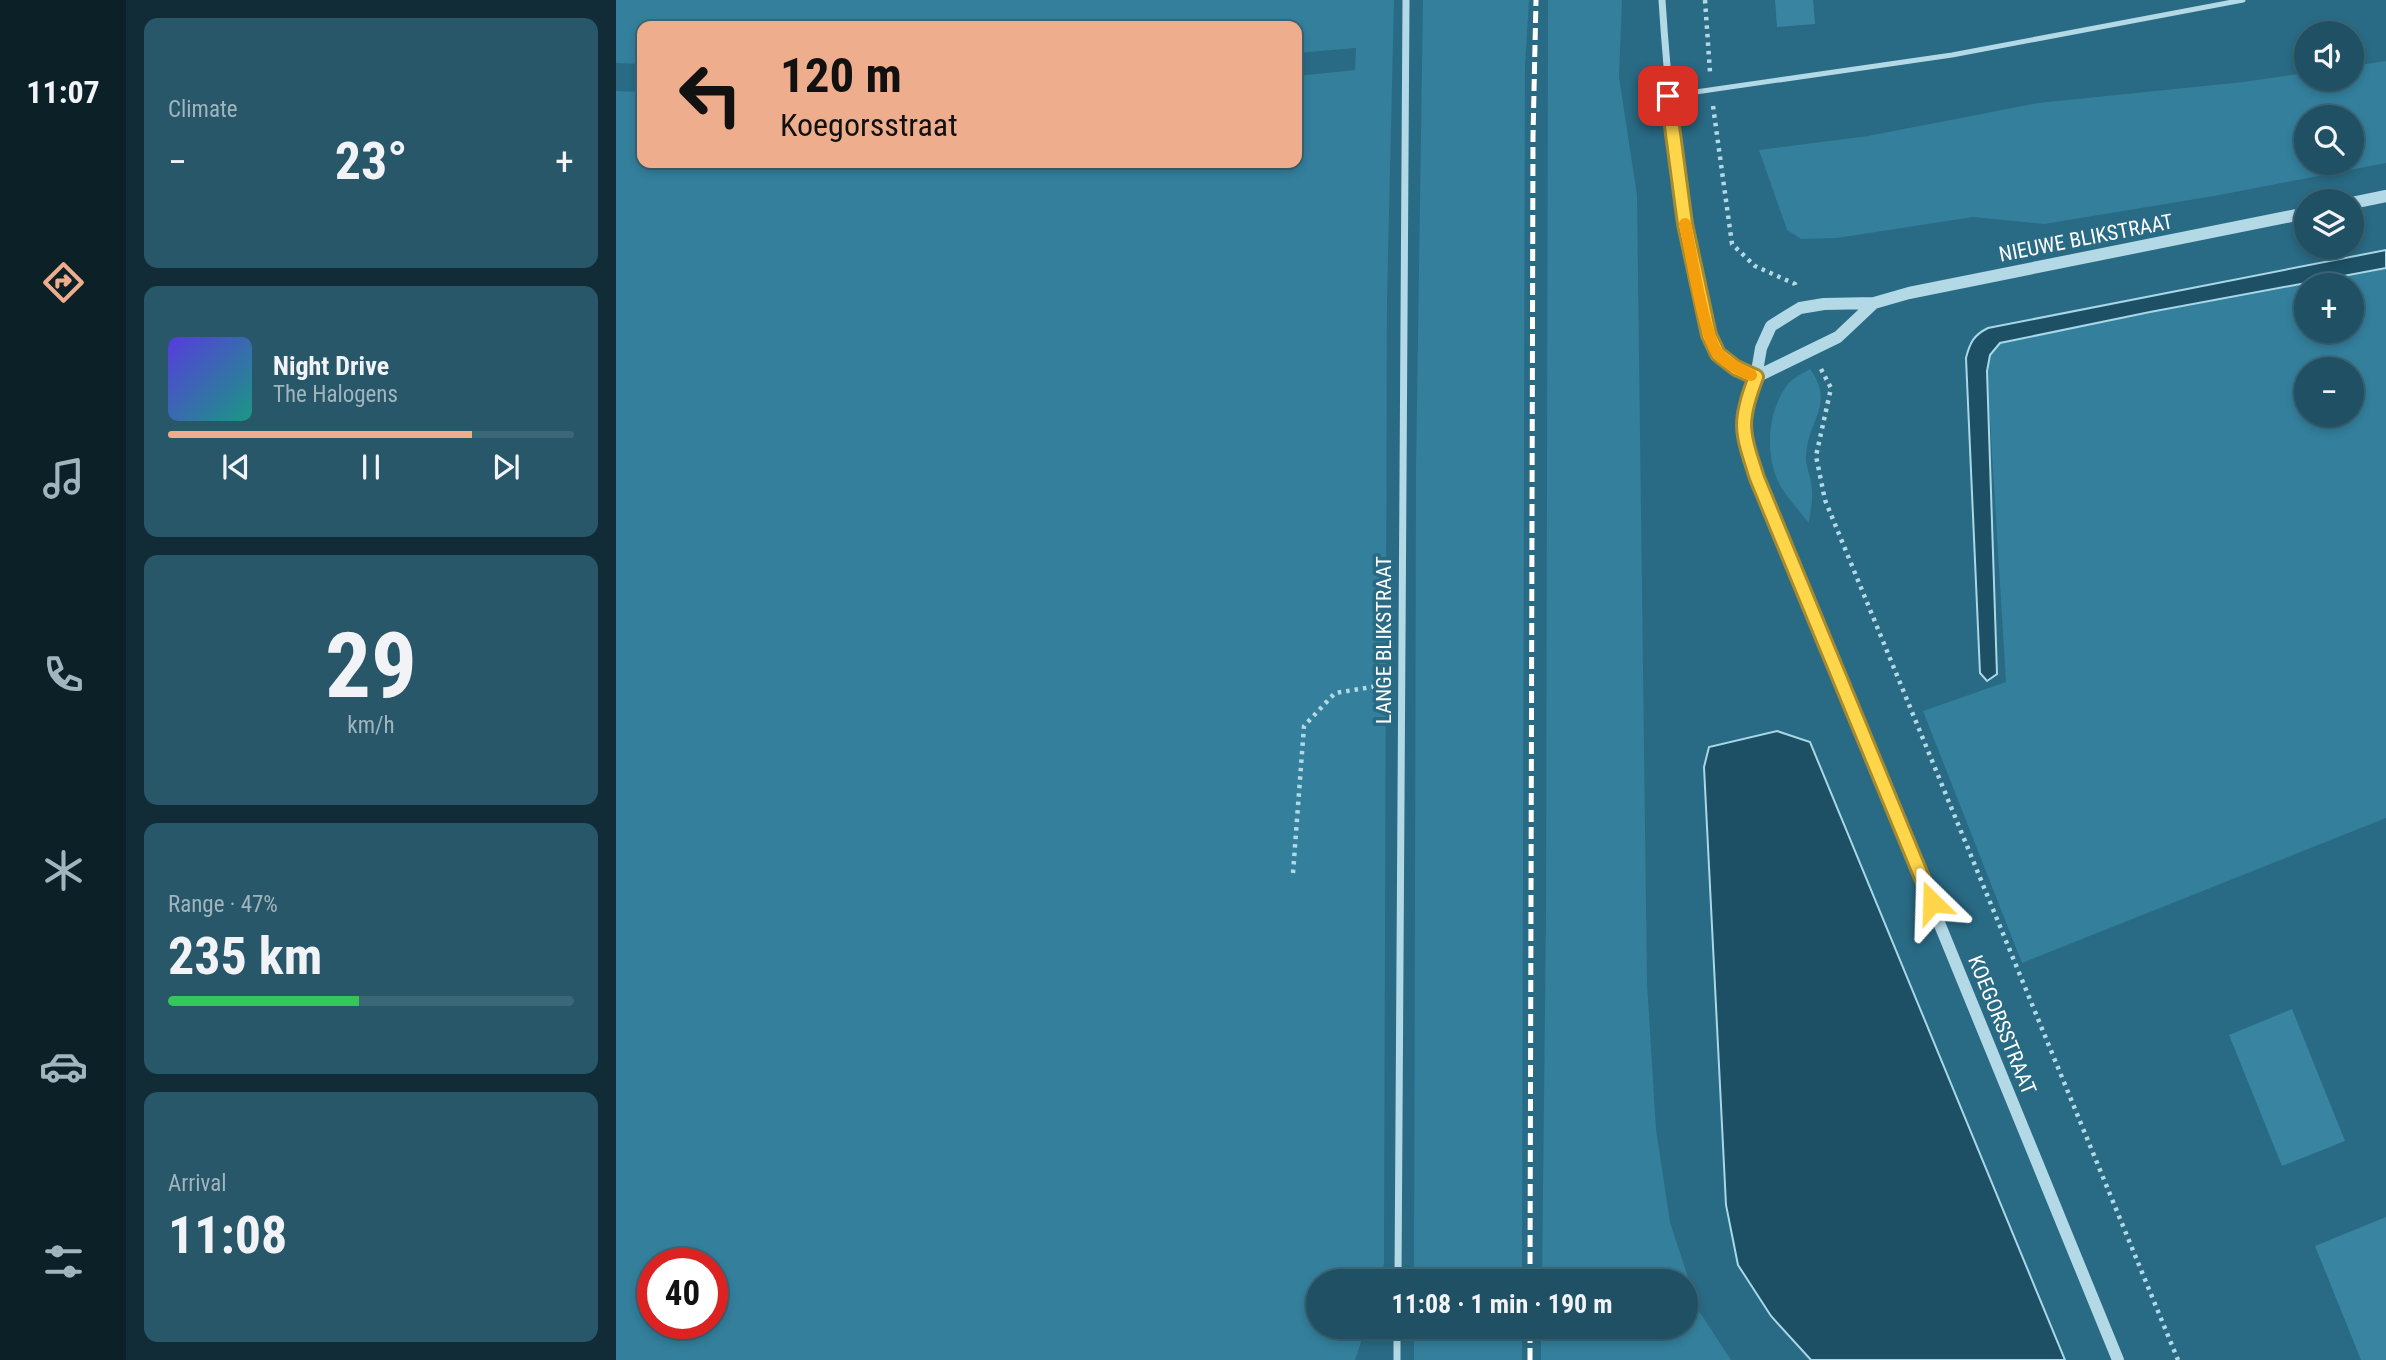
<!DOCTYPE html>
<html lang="en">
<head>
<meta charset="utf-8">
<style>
  body { margin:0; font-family:"Roboto Condensed",sans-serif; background:#275769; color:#f1f3f6; height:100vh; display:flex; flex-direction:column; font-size:26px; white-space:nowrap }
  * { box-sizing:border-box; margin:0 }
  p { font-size:23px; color:#a1b5be }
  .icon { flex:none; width:38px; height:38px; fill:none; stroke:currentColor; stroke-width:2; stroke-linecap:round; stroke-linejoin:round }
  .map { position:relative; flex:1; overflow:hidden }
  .panel { display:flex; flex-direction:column; gap:18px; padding:18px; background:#112c36; width:490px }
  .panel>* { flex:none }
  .hud { position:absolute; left:21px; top:21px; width:665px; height:147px; border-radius:14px; box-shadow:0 4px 10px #0003,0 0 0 2px #3c6778; background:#eead8d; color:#111; overflow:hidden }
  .buttons { position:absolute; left:1678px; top:21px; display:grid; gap:14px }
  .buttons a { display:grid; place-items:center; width:70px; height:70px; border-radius:50%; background:#1f5063; box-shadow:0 4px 10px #0003,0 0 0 2px #3c6778; font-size:35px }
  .speed { position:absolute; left:21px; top:1248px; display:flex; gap:14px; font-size:35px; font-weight:700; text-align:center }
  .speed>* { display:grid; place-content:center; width:91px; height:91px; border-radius:50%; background:#1f5063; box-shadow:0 4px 10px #0003,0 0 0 2px #3c6778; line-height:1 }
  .speed .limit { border:10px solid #d22; background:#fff; color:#111 }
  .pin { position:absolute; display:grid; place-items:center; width:60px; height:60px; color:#fff; margin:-30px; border-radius:14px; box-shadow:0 4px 10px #0006 }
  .me { position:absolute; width:77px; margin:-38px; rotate:338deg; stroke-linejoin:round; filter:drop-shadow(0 0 5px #0008) }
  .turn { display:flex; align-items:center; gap:24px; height:147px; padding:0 28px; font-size:32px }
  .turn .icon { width:91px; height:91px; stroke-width:2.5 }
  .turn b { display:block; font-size:49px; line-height:60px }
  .big { font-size:52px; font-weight:700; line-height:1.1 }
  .panel .widget { flex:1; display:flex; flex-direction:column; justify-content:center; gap:10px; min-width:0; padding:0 24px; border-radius:14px; background:#275769 }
  .panel .dial { align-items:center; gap:0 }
  .dial b { font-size:91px; line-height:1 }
  .song { display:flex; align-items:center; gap:21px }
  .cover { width:84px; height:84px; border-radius:10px; background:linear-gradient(135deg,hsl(250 70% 55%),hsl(170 70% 35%)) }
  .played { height:7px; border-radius:4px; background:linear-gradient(90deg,#eead8d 75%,#3c6778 75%) }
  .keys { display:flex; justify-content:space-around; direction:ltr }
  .heat { display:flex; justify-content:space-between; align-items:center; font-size:38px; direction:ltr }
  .charge { height:10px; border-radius:5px; background:linear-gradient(90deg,#34c759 47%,#3c6778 0) }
  .trip { position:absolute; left:690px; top:1269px; width:392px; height:70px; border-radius:35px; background:#1f5063; box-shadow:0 4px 10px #0003,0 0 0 2px #3c6778; font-weight:700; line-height:70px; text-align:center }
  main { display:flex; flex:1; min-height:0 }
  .tabs { display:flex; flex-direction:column; width:126px; justify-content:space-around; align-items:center; background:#0c2028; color:#a1b5be }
  .tabs .icon { width:49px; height:49px }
  .tabs .selected { color:#eead8d }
  .tabs b { font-size:32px; color:#f1f3f6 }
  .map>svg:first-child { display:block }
  .green { fill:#337f9c; fill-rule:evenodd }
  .water { fill:#1d5065; stroke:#a8d7e7; stroke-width:2 }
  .building { fill:#3984a1 }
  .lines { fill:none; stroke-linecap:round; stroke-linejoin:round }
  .path { stroke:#b3d9e7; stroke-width:4.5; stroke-dasharray:3.5 5; stroke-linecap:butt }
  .service { stroke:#b3d9e7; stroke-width:5 }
  .minor { stroke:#b3d9e7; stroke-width:7 }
  .tertiary { stroke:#b3d9e7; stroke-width:12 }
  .rail { stroke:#fff; stroke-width:5; stroke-dasharray:12 5; stroke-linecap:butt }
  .route-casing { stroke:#a68a30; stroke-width:18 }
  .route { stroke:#ffd54a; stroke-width:12 }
  .slow { stroke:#f59e0b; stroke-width:12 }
  .labels { text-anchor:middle; stroke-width:7; stroke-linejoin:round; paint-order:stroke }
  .street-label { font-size:21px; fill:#fff; stroke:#296a84 }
</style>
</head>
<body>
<main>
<nav class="tabs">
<b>11:07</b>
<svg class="icon selected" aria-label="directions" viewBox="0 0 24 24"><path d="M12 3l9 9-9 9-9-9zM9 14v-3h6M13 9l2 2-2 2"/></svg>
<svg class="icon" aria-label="music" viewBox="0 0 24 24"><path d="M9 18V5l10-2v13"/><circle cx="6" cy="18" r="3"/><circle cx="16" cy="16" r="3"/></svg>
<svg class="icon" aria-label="phone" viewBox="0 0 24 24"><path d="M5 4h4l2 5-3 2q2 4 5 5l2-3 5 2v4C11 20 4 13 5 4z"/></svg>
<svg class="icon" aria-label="climate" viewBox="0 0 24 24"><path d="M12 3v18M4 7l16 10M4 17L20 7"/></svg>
<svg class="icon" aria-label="car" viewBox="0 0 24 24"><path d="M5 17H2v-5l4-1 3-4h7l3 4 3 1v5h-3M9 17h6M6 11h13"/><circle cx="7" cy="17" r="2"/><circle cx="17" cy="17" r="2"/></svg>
<svg class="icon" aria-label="filters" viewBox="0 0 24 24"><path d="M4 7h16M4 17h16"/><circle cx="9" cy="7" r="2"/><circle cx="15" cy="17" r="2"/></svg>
</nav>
<section class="panel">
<div class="widget"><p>Climate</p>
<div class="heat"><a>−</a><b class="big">23°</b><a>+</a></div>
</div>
<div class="widget">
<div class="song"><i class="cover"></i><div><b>Night Drive</b><p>The Halogens</p></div></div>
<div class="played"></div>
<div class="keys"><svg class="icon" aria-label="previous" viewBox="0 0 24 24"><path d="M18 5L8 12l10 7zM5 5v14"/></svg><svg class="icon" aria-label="pause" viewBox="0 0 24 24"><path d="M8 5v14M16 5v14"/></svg><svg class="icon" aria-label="next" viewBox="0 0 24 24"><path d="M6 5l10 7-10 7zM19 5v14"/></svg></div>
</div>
<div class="widget dial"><b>29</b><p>km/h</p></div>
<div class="widget"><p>Range · 47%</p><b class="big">235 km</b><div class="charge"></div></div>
<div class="widget"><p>Arrival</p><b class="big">11:08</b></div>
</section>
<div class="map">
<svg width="1770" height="1360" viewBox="0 0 1770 1360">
  <rect width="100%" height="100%" fill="#296a84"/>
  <path class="green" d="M 0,0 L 778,0 L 771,301 L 768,1264 L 763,1281 L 702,1281 L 702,1326 L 750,1327 L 739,1360 L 0,1360 L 0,91 L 26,92 L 26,163 L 681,163 L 681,76 L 739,70 L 740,48 L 681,53 L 681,26 L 26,26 L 26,64 L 0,63 ZM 37,1264 L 96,1264 L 96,1323 L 37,1323 Z
    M 807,0 L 913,0 L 909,66 L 906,1281 L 798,1281 L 800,468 Z
    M 932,0 L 1006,0 L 1003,77 L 1021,195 L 1031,982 L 1040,1129 L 1054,1222 L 1083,1311 L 1115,1360 L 925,1360 L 925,1327 L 1069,1326 L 1069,1281 L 926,1281 L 930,914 Z
    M 1770,61 L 1770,163 L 1598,196 L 1428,224 L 1357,217 L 1221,238 L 1185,239 L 1171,230 L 1143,150 L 1252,136 L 1422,103 L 1627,82 L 1690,73 L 1690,79 L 1736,79 L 1736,66 ZM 1736,117 L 1736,163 L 1690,163 L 1690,117 Z
    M 1770,268 L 1770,818 L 1406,963 L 1307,711 L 1390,682 L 1371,371 L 1374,355 L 1384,343 L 1534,312 ZM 1690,285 L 1736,285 L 1736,331 L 1690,331 ZM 1690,369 L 1736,369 L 1736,415 L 1690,415 Z
    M 1194,369 C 1220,404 1191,421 1190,457 C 1190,468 1196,479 1196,490 C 1197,501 1194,512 1193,523 C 1183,510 1167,494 1161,479 C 1149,449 1152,410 1172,384 C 1177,378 1187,373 1194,369 Z
    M 798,1327 L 906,1327 L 906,1360 L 798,1360 Z"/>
  <path class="water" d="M 1770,250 L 1770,268 L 1534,312 L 1384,343 L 1374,355 L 1371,371 L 1381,674 L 1371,681 L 1364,673 L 1350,358 C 1354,342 1358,335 1372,328 Z
    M 1161,731 L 1194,742 L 1449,1360 L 1195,1360 L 1155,1316 L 1122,1265 L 1110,1205 L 1088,767 L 1093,747 Z"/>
  <path class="building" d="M 1159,0 L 1197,0 L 1199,24 L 1161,27 Z
    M 1676,1009 L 1729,1141 L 1666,1166 L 1613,1035 Z
    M 1770,1217 L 1770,1360 L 1745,1360 L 1699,1246 Z"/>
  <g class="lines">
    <path class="path" d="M 1089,0 L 1094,72
      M 1097,106 L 1116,244 L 1139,266 L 1179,284 L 1180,287
      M 1205,369 L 1215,388 L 1200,456 L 1209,500 L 1562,1360
      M 677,873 L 688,726 L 719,693 L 768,685"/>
    <path class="service" d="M 1052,96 L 1336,55 L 1627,0"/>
    <path class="minor" d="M 1046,0 C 1052,94 1062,187 1081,280 C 1086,303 1088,331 1101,352 C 1109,365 1127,371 1140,377
      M 782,1281 L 790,0
      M 781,1360 L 781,1326"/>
    <path class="tertiary" d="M 1736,203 L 1770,196
      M 1140,377 L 1222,337 L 1258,303
      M 1502,1360 L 1141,478 L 1128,438 L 1128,407 L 1140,377 L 1145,348 L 1155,326 L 1184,308 L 1208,304 L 1258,303 L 1293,293 L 1690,213"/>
    <path class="rail" d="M 914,1281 L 917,137 L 920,0
      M 914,1360 L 914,1326"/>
  </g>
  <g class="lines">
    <defs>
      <path id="route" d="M 1052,96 L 1069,224 L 1093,335 L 1102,354 L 1120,368 L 1140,377 C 1122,423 1126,432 1141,478 L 1316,902"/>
    </defs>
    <use href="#route" class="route-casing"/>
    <use href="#route" class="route"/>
    <path class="slow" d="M 1069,224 C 1075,250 1088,339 1103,355 C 1112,364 1124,370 1135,375"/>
  </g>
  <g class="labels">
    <g class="street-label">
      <text transform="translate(1470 238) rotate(-11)" y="7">NIEUWE BLIKSTRAAT</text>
      <text transform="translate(768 640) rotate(-90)" y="7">LANGE BLIKSTRAAT</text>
      <text transform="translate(1386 1025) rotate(68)" y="7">KOEGORSSTRAAT</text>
    </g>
  </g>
</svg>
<div class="buttons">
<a><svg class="icon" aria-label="sound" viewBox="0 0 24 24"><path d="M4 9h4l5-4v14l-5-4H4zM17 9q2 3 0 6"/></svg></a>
<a><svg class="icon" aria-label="search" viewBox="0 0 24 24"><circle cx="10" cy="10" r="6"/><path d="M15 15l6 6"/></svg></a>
<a><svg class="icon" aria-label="layers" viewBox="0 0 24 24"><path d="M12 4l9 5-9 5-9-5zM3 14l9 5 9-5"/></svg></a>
<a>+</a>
<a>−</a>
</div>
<div class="speed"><div class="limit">40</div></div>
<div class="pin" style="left:1052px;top:96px;background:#d93025"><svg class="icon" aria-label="arrive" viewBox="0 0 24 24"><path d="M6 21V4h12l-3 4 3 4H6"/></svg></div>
<svg class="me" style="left:1316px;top:902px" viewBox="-20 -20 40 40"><path d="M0-17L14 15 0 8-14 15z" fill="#ffd54a" stroke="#fff" stroke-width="4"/></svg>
<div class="trip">11:08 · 1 min · 190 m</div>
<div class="hud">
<div class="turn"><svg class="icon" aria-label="left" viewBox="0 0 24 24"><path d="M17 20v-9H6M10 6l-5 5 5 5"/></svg><div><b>120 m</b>Koegorsstraat</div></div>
</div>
</div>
</main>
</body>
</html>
